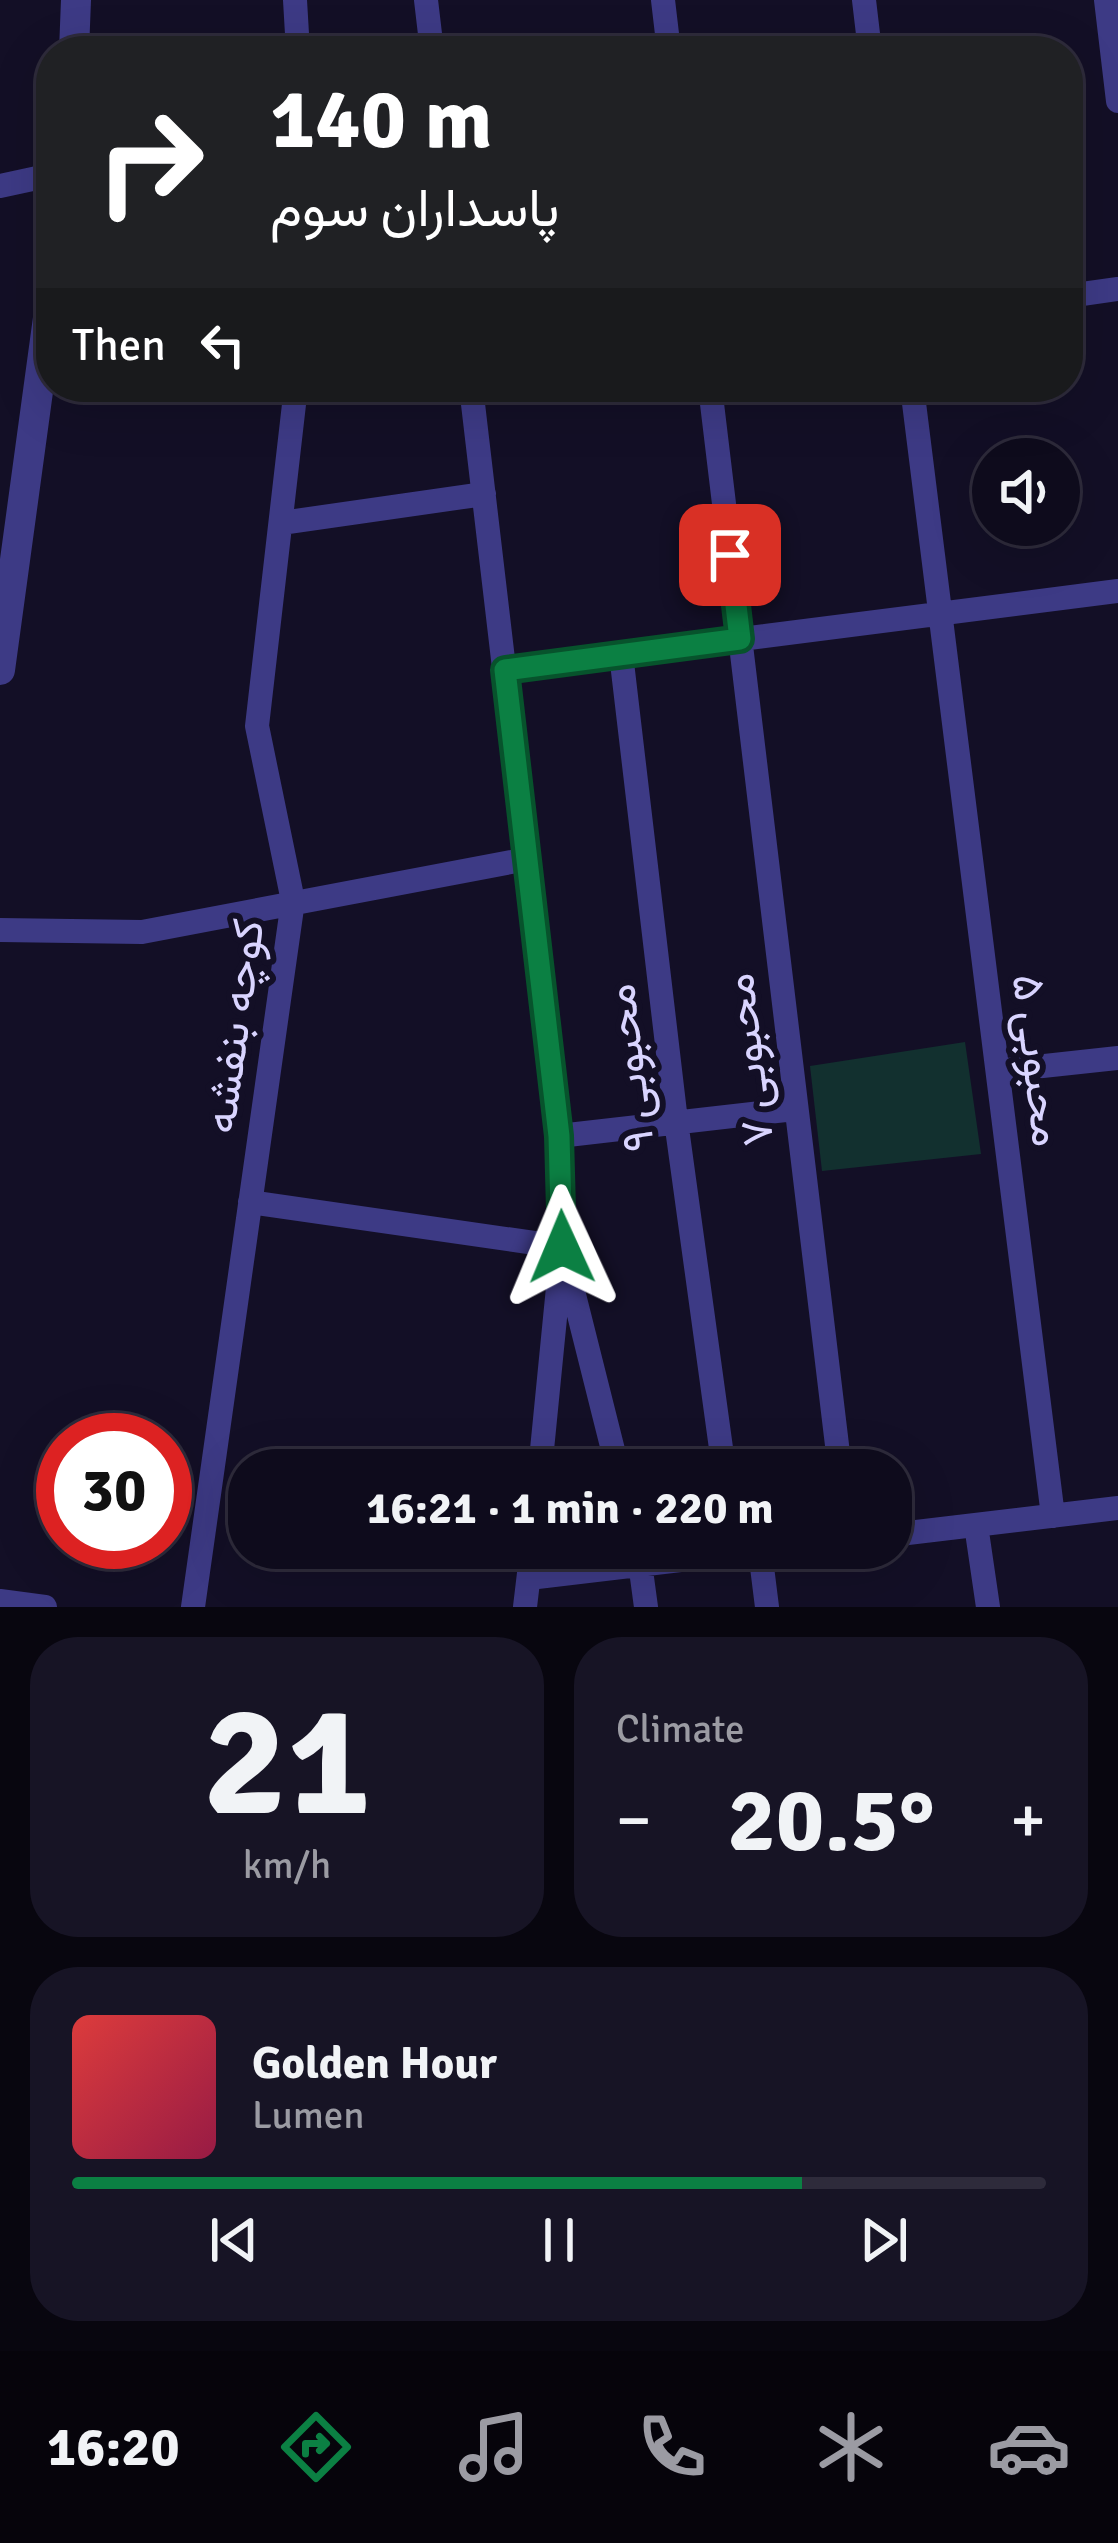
<!DOCTYPE html>
<html lang="en">
<head>
<meta charset="utf-8">
<style>
  body { margin:0; font-family:Signika,Vazirmatn,sans-serif; background:#171425; color:#f1f3f6; height:100vh; display:flex; flex-direction:column; font-size:45px; white-space:nowrap }
  * { box-sizing:border-box; margin:0 }
  p { font-size:39px; color:#9b9ba3 }
  .icon { flex:none; width:66px; height:66px; fill:none; stroke:currentColor; stroke-width:2; stroke-linecap:round; stroke-linejoin:round }
  .map { position:relative; height:1607px; overflow:hidden }
  .details { display:flex; flex-direction:column; gap:30px; padding:30px; background:#08060f; flex:1 }
  .details>* { flex:none }
  .guide { position:absolute; left:36px; top:36px; width:1047px; height:366px; border-radius:48px; box-shadow:0 12px 48px #0002,0 0 0 3px #2e2b3b; background:#202124; color:#fff; overflow:hidden }
  .fabs { position:absolute; left:972px; top:438px; display:grid; gap:24px }
  .fabs a { display:grid; place-items:center; width:108px; height:108px; border-radius:50%; background:#0e0b1c; box-shadow:0 12px 48px #0002,0 0 0 3px #2e2b3b; font-size:60px }
  .speed { position:absolute; left:36px; top:1413px; display:flex; gap:24px; font-size:60px; font-weight:700; text-align:center }
  .speed>* { display:grid; place-content:center; width:156px; height:156px; border-radius:50%; background:#0e0b1c; box-shadow:0 12px 48px #0002,0 0 0 3px #2e2b3b; line-height:1 }
  .speed .limit { border:18px solid #d22; background:#fff; color:#111 }
  .pin { position:absolute; display:grid; place-items:center; width:102px; height:102px; color:#fff; margin:-51px; border-radius:24px; box-shadow:0 6px 18px #0006 }
  .me { position:absolute; width:132px; margin:-66px; rotate:359deg; stroke-linejoin:round; filter:drop-shadow(0 0 9px #0008) }
  .turn { display:flex; align-items:center; gap:42px; height:252px; padding:0 36px; font-size:54px }
  .turn .icon { width:156px; height:156px; stroke-width:2.5 }
  .turn b { display:block; font-size:84px; line-height:102px }
  .then { display:flex; align-items:center; height:114px; padding:0 36px; background:#0003; gap:24px; font-size:45px }
  .big { font-size:90px; font-weight:800; line-height:1.1 }
  .details .card { flex:1; display:flex; flex-direction:column; justify-content:center; gap:18px; min-width:0; padding:0 42px; border-radius:48px; background:#171425 }
  .details .dial { align-items:center; gap:0 }
  .dial b { font-size:156px; line-height:1 }
  .song { display:flex; align-items:center; gap:36px }
  .cover { width:144px; height:144px; border-radius:18px; background:linear-gradient(135deg,hsl(0 70% 55%),hsl(340 70% 35%)) }
  .played { height:12px; border-radius:6px; background:linear-gradient(90deg,#0b8043 75%,#2e2b3b 75%) }
  .keys { display:flex; justify-content:space-around; direction:ltr }
  .heat { display:flex; justify-content:space-between; align-items:center; font-size:66px; direction:ltr }
  .details .tiles { flex:1; display:grid; gap:30px; grid-template-columns:1fr 1fr }
  .card:last-child { grid-column:span 2 }
  .trip { position:absolute; left:228px; top:1449px; width:684px; height:120px; border-radius:48px; background:#0e0b1c; box-shadow:0 12px 48px #0002,0 0 0 3px #2e2b3b; font-weight:800; line-height:120px; text-align:center }
  .tab-bar { display:flex; height:192px; justify-content:space-around; align-items:center; background:#06040b; color:#9b9ba3 }
  .tab-bar .icon { width:84px; height:84px }
  .tab-bar .on { color:#0b8043 }
  .tab-bar b { font-size:54px; color:#f1f3f6 }
  .map>svg:first-child { display:block }
  .green { fill:#12302f }
  .lines { fill:none; stroke-linecap:round; stroke-linejoin:round }
  .minor { stroke:#3d3a85; stroke-width:24 }
  .tertiary { stroke:#3d3a85; stroke-width:30 }
  .route-casing { stroke:#07532c; stroke-width:30 }
  .route { stroke:#0b8043; stroke-width:21 }
  .labels { text-anchor:middle; stroke-width:12; stroke-linejoin:round; paint-order:stroke }
  .street-label { font-size:45px; fill:#d9d4ff; stroke:#130f26 }
</style>
</head>
<body>
<div class="map">
<svg width="1118" height="1607" viewBox="0 0 1118 1607">
  <rect width="100%" height="100%" fill="#130f26"/>
  <path class="green" d="M 965,1042 L 981,1154 L 822,1171 L 810,1066 Z"/>
  <g class="lines">
    <path class="minor" d="M 295,0 L 298,51
      M 426,0 L 432,51
      M 663,0 L 669,51
      M 864,0 L 870,51
      M 1106,0 L 1118,101
      M 0,186 L 51,175
      M 1068,296 L 1118,289
      M 471,387 L 559,1136 L 562,1247 L 540,1470
      M 710,387 L 840,1470
      M 912,387 L 1053,1516
      M 281,523 L 484,494
      M 621,654 L 676,1121 L 724,1470
      M 505,669 L 1118,591
      M 0,930 L 142,932 L 527,859
      M 998,1071 L 1118,1058
      M 559,1136 L 795,1109
      M 250,1202 L 562,1247 L 618,1470
      M 976,1525 L 988,1607
      M 891,1535 L 1118,1508
      M 638,1548 L 646,1607
      M 760,1551 L 767,1607
      M 529,1578 L 782,1548
      M 0,1601 L 45,1607
      M 193,1607 L 293,901 L 257,726 L 296,387
      M 525,1607 L 532,1548"/>
    <path class="tertiary" d="M 74,51 L 76,0
      M 0,670 L 51,296"/>
  </g>
  <g class="lines">
    <defs>
      <path id="route" d="M 562,1247 L 559,1136 L 505,670 L 740,639 L 730,555"/>
    </defs>
    <use href="#route" class="route-casing"/>
    <use href="#route" class="route"/>
  </g>
  <g class="labels">
    <g class="street-label">
      <text transform="translate(233 1026) rotate(-82)" y="16">کوچه بنفشه</text>
      <text transform="translate(747 1060) rotate(-97)" y="16">محبوبی ۷</text>
      <text transform="translate(1039 1060) rotate(83)" y="16">محبوبی ۵</text>
      <text transform="translate(628 1068) rotate(-97)" y="16">محبوبی ۹</text>
    </g>
  </g>
</svg>
<div class="fabs">
<a><svg class="icon" aria-label="sound" viewBox="0 0 24 24"><path d="M4 9h4l5-4v14l-5-4H4zM17 9q2 3 0 6"/></svg></a>
</div>
<div class="speed"><div class="limit">30</div></div>
<div class="pin" style="left:730px;top:555px;background:#d93025"><svg class="icon" aria-label="arrive" viewBox="0 0 24 24"><path d="M6 21V4h12l-3 4 3 4H6"/></svg></div>
<svg class="me" style="left:562px;top:1247px" viewBox="-20 -20 40 40"><path d="M0-17L14 15 0 8-14 15z" fill="#0b8043" stroke="#fff" stroke-width="4"/></svg>
<div class="trip">16:21 · 1 min · 220 m</div>
<div class="guide">
<div class="turn"><svg class="icon" aria-label="right" viewBox="0 0 24 24"><path d="M7 20v-9h11M14 6l5 5-5 5"/></svg><div><b>140 m</b>پاسداران سوم</div></div>
<div class="then">Then<svg class="icon" aria-label="left" viewBox="0 0 24 24"><path d="M17 20v-9H6M10 6l-5 5 5 5"/></svg></div>
</div>
</div>
<section class="details">
<div class="tiles">
<div class="card dial"><b>21</b><p>km/h</p></div>
<div class="card"><p>Climate</p>
<div class="heat"><a>−</a><b class="big">20.5°</b><a>+</a></div>
</div>
<div class="card">
<div class="song"><i class="cover"></i><div><b>Golden Hour</b><p>Lumen</p></div></div>
<div class="played"></div>
<div class="keys"><svg class="icon" aria-label="previous" viewBox="0 0 24 24"><path d="M18 5L8 12l10 7zM5 5v14"/></svg><svg class="icon" aria-label="pause" viewBox="0 0 24 24"><path d="M8 5v14M16 5v14"/></svg><svg class="icon" aria-label="next" viewBox="0 0 24 24"><path d="M6 5l10 7-10 7zM19 5v14"/></svg></div>
</div>
</div>
</section>
<nav class="tab-bar">
<b>16:20</b>
<svg class="icon on" aria-label="directions" viewBox="0 0 24 24"><path d="M12 3l9 9-9 9-9-9zM9 14v-3h6M13 9l2 2-2 2"/></svg>
<svg class="icon" aria-label="music" viewBox="0 0 24 24"><path d="M9 18V5l10-2v13"/><circle cx="6" cy="18" r="3"/><circle cx="16" cy="16" r="3"/></svg>
<svg class="icon" aria-label="phone" viewBox="0 0 24 24"><path d="M5 4h4l2 5-3 2q2 4 5 5l2-3 5 2v4C11 20 4 13 5 4z"/></svg>
<svg class="icon" aria-label="climate" viewBox="0 0 24 24"><path d="M12 3v18M4 7l16 10M4 17L20 7"/></svg>
<svg class="icon" aria-label="car" viewBox="0 0 24 24"><path d="M5 17H2v-5l4-1 3-4h7l3 4 3 1v5h-3M9 17h6M6 11h13"/><circle cx="7" cy="17" r="2"/><circle cx="17" cy="17" r="2"/></svg>
</nav>
</body>
</html>
